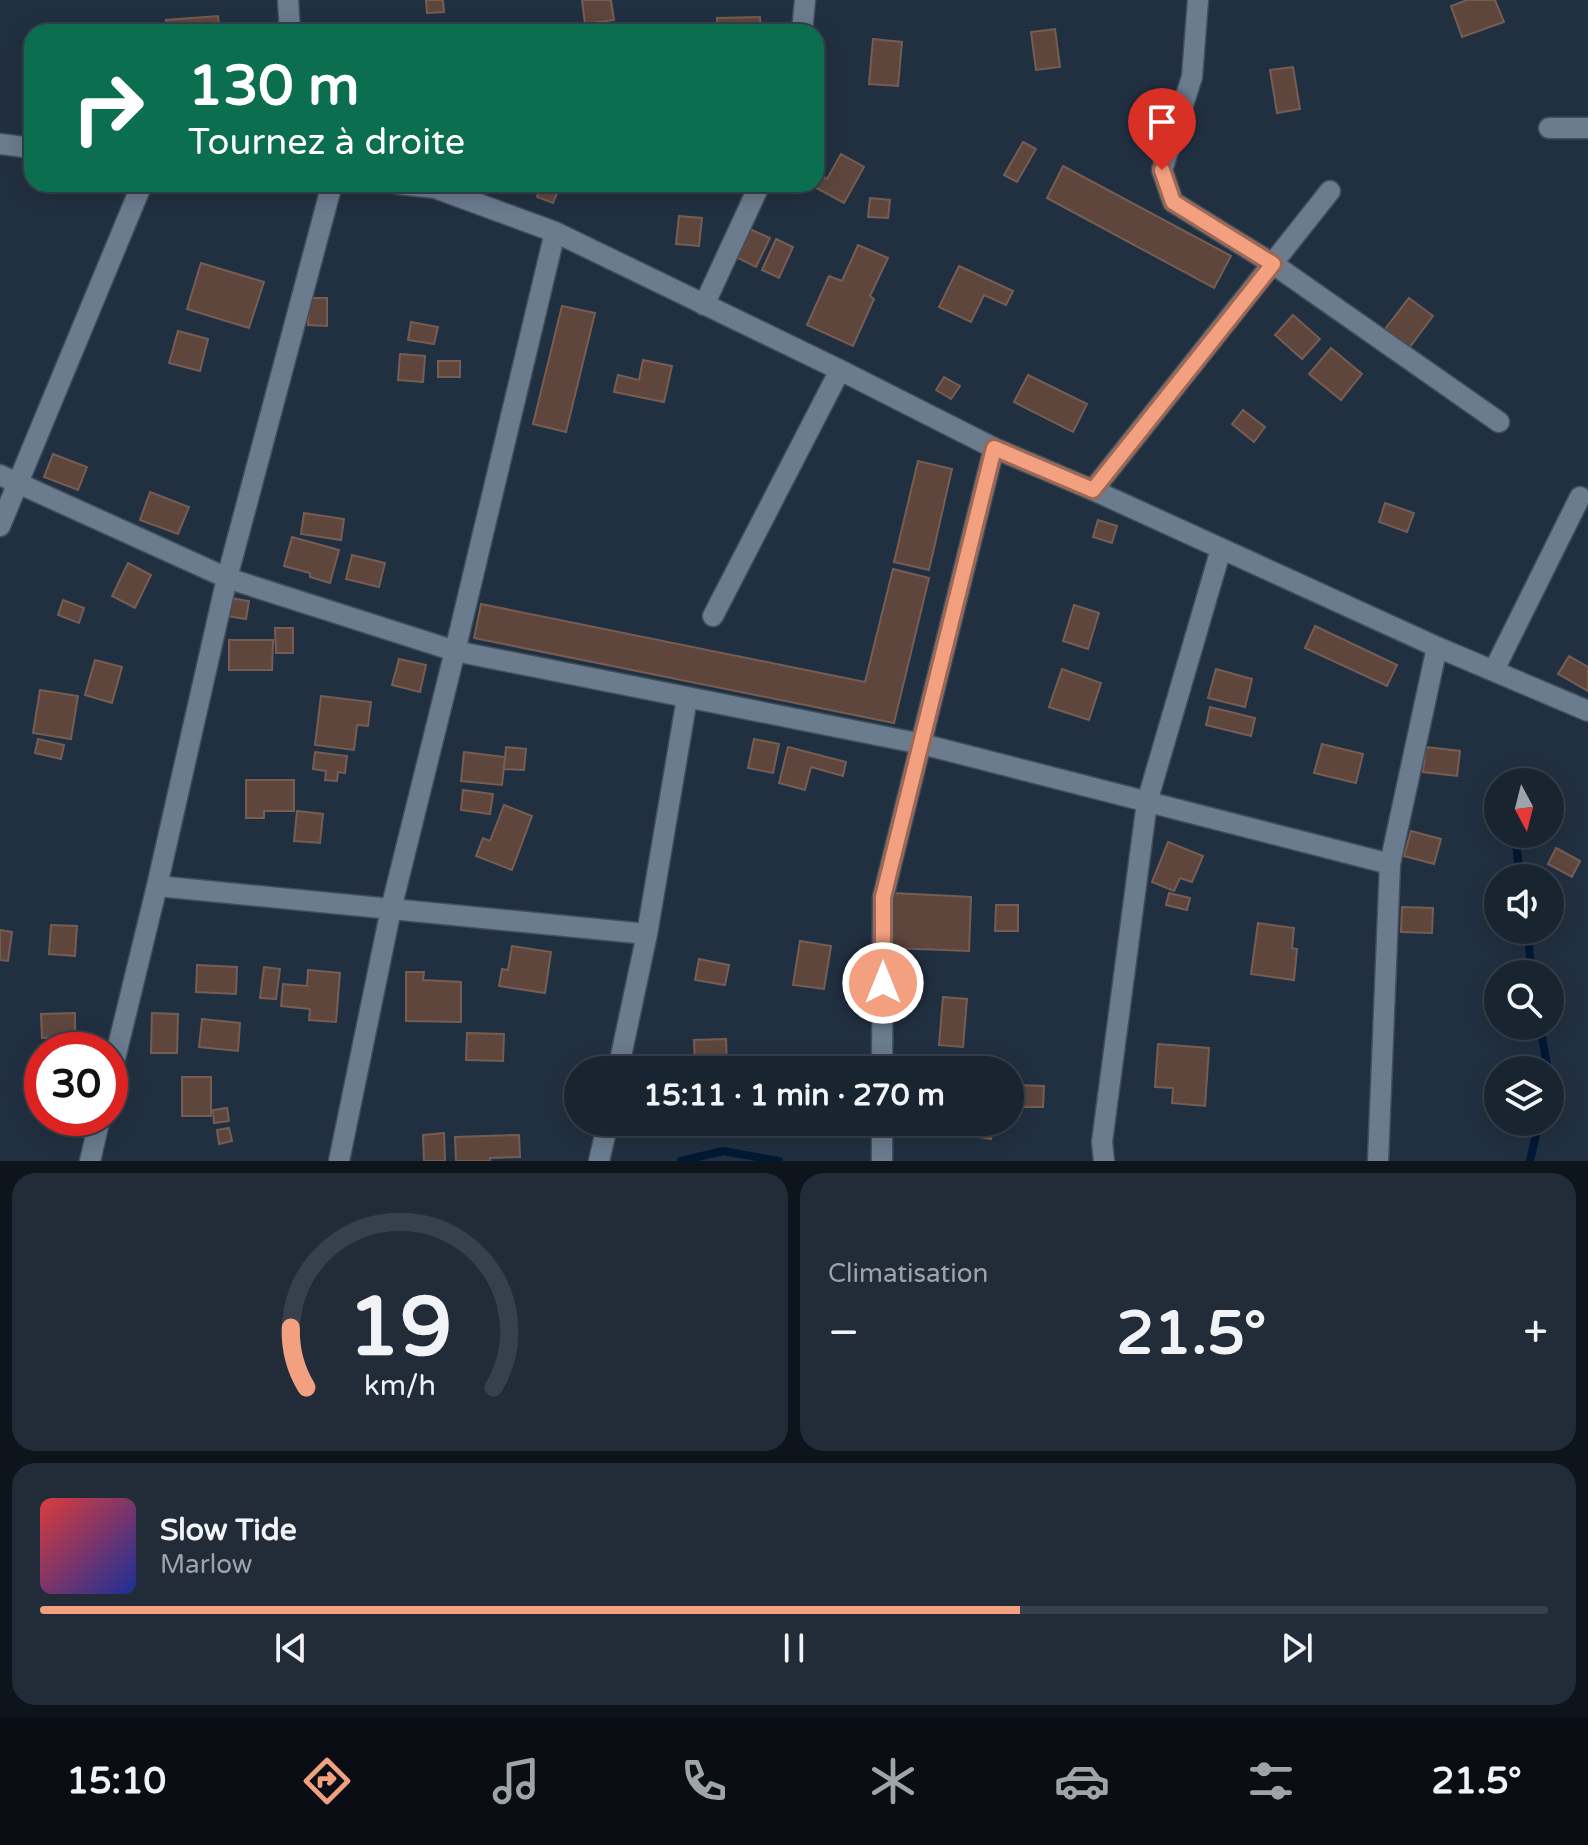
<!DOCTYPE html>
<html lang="fr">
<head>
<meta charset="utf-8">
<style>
  body { margin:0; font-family:"Varela Round",sans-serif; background:#222c39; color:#f1f3f6; height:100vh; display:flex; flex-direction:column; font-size:30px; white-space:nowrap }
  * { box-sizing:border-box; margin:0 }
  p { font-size:26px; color:#9fa4ab }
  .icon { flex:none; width:44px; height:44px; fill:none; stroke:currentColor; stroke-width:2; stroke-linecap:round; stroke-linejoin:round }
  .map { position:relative; height:1161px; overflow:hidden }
  .details { display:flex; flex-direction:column; gap:12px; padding:12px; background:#0e141b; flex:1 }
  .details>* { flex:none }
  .guide { position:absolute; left:24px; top:24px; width:800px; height:168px; border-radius:24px; box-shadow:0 4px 20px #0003,0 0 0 2px #37414d; background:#0b6e4f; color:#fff; overflow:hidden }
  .needle { width:52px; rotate:173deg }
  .tools { position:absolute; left:1484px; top:768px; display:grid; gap:16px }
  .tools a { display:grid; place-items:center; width:80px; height:80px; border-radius:50%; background:#192431; box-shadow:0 4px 20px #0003,0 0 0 2px #37414d; font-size:40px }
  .speed { position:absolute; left:24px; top:1032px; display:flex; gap:16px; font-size:40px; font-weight:700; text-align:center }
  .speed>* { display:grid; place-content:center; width:104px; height:104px; border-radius:50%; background:#192431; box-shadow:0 4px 20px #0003,0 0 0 2px #37414d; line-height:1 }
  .speed .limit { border:12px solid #d22; background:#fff; color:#111 }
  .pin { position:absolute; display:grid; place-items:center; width:68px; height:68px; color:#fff; margin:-82px -34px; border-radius:50% 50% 50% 0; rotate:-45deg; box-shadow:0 0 8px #0007 }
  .pin .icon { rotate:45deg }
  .me { position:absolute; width:88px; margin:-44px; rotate:0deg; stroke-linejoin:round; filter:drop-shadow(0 0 6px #0008) }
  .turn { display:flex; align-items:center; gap:28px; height:168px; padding:0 32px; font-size:36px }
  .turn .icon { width:104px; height:104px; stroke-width:2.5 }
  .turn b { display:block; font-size:56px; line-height:68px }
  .big { font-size:60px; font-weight:700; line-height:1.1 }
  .details .widget { flex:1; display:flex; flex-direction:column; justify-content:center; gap:12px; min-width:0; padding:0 28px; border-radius:24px; background:#222c39 }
  .details .dial { align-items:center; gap:0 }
  .dial svg { height:208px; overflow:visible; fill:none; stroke:#37414d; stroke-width:7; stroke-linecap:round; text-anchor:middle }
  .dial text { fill:#f1f3f6; stroke:none }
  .song { display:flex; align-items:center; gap:24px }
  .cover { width:96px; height:96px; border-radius:12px; background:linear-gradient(135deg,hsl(0 70% 55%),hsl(230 70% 35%)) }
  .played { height:8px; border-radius:4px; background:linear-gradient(90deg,#f2a080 65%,#37414d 65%) }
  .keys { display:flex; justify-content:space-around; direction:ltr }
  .heat { display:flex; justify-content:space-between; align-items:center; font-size:44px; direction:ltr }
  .details .tiles { flex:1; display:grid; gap:12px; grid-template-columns:1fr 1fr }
  .widget:last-child { grid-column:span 2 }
  .trip { position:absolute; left:564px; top:1056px; width:460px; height:80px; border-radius:40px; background:#192431; box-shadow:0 4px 20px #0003,0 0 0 2px #37414d; font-weight:700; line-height:80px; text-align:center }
  .dock { display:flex; height:128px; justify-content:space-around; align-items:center; background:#0a0e14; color:#9fa4ab }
  .dock .icon { width:56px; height:56px }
  .dock .current { color:#f2a080 }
  .dock b { font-size:36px; color:#f1f3f6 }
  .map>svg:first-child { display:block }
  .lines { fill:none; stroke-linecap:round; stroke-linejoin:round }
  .stream { stroke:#001935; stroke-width:8 }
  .building { fill:#5e463d; stroke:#765d53; stroke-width:2 }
  .minor-casing { stroke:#414e5c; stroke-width:23 }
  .minor { stroke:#6b7c8f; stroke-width:20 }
  .route-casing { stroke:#9d6853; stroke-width:20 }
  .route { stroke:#f2a080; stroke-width:14 }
</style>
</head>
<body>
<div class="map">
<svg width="1588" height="1161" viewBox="0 0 1588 1161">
  <rect width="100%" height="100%" fill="#213041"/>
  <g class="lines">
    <path class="stream" d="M 1515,834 L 1520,878
      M 1527,930 L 1532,974
      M 1540,1026 L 1548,1070
      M 681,1161 L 723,1151 L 779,1161
      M 1530,1161 L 1539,1122"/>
  </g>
  <path class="building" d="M 426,0 L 443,0 L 444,12 L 427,13 Z
    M 582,0 L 611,0 L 614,20 L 585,24 Z
    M 1467,0 L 1495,0 L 1504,22 L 1462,37 L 1451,6 Z
    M 218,16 L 220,32 L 167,32 L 166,20 Z
    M 760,17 L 761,32 L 717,32 L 717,18 Z
    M 1055,29 L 1060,67 L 1036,70 L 1031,32 Z
    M 873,39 L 902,42 L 898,86 L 869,84 Z
    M 1293,67 L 1300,109 L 1277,113 L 1270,70 Z
    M 1023,142 L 1036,149 L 1017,182 L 1004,175 Z
    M 841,154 L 864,167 L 844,203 L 809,184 L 816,184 L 816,173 L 827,179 Z
    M 1063,166 L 1231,256 L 1214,288 L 1047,198 Z
    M 541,184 L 550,184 L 559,188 L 553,203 L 537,197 Z
    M 870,198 L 890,200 L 888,218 L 868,217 Z
    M 679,216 L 702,218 L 699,246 L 676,244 Z
    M 743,226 L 770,238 L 756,267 L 730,254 Z
    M 776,239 L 793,247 L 779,278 L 762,270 Z
    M 858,245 L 888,258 L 870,296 L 874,299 L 853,346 L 807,325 L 829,276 L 842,281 Z
    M 201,263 L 264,282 L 249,328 L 187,309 Z
    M 959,266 L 1013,291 L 1006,305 L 984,295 L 971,322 L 939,307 Z
    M 309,298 L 327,298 L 327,326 L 308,325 Z
    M 1409,298 L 1433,316 L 1409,348 L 1385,329 Z
    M 562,306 L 595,313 L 566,432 L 533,424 Z
    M 1293,315 L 1320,339 L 1302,359 L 1275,335 Z
    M 411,322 L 438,327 L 434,344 L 408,340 Z
    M 178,331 L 208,339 L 200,371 L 169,363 Z
    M 1331,348 L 1362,374 L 1341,400 L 1309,374 Z
    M 400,354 L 425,356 L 423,382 L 398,380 Z
    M 643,360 L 672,366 L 664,402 L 614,392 L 618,375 L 639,380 Z
    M 438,361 L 460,361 L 460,377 L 438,377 Z
    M 1028,375 L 1087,404 L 1073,432 L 1014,402 Z
    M 944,377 L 960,386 L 951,399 L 936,390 Z
    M 1243,410 L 1265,427 L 1254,442 L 1232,424 Z
    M 53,454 L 87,467 L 78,490 L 44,477 Z
    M 918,461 L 952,469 L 929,570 L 894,562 Z
    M 150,492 L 189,507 L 178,534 L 140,520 Z
    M 1385,503 L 1414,513 L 1407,532 L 1379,522 Z
    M 304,513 L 344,519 L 341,540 L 301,534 Z
    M 1098,520 L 1117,526 L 1112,543 L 1093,537 Z
    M 292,537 L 339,550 L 330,583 L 310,577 L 310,573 L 284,566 Z
    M 352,555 L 385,563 L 379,587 L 346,579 Z
    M 128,563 L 151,575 L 135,608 L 112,596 Z
    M 893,569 L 929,578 L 894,723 L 474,638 L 481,604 L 865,682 Z
    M 230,598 L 249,601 L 246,619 L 227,616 Z
    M 63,600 L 84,608 L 79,623 L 58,615 Z
    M 1074,605 L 1099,613 L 1088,649 L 1063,641 Z
    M 1315,626 L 1397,665 L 1387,686 L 1305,648 Z
    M 275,628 L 293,628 L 293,653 L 276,653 Z
    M 229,640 L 273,640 L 272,670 L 229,670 Z
    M 1569,656 L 1588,667 L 1588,691 L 1558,674 Z
    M 399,659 L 426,665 L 420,692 L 392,685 Z
    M 95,660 L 122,667 L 112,703 L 85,695 Z
    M 1062,669 L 1101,683 L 1089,720 L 1049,707 Z
    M 1216,669 L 1252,679 L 1245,707 L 1208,698 Z
    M 40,690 L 78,696 L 71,739 L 33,733 Z
    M 321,696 L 371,702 L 368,726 L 357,725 L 354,750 L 315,745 Z
    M 1210,707 L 1255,718 L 1251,736 L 1206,725 Z
    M 38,739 L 64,745 L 61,759 L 35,753 Z
    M 754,739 L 779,744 L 773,773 L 748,768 Z
    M 1322,744 L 1363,754 L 1356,783 L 1314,773 Z
    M 506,747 L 526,749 L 524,770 L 504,769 Z
    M 788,747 L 846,762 L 843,776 L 811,767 L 805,790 L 779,783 Z
    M 1426,747 L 1460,751 L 1457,776 L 1423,772 Z
    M 315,752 L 347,756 L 345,773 L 338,772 L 337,781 L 325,780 L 326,771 L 313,769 Z
    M 464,752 L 505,757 L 502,785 L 461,781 Z
    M 246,780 L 294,780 L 294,811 L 264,811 L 264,818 L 246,818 Z
    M 463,790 L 493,794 L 490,814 L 461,810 Z
    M 504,805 L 532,816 L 512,870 L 476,856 L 483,838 L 490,841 Z
    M 297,811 L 323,814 L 320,843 L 294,841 Z
    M 1411,831 L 1441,839 L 1434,864 L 1404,856 Z
    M 1168,842 L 1203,856 L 1192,882 L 1180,878 L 1174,891 L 1152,882 Z
    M 1556,848 L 1580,861 L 1572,877 L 1548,864 Z
    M 893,893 L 971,897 L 969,951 L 891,948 Z
    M 1169,893 L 1190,898 L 1187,910 L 1166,905 Z
    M 996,905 L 1018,905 L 1018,931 L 995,931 Z
    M 1402,907 L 1433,908 L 1432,933 L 1401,932 Z
    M 1258,923 L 1294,928 L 1292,948 L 1297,949 L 1294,980 L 1251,974 Z
    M 51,925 L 77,926 L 75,956 L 49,954 Z
    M 0,930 L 12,932 L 8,961 L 0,960 Z
    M 800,941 L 831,946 L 824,989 L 793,985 Z
    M 512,946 L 551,952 L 545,993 L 499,986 L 502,969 L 508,970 Z
    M 699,959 L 729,965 L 725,985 L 695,980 Z
    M 197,965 L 237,967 L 236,994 L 196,992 Z
    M 264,967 L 280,969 L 276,999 L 260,998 Z
    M 308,970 L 340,973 L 336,1022 L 309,1020 L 310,1009 L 281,1006 L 283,984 L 307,986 Z
    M 406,972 L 424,972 L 423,980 L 461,982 L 461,1022 L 406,1021 Z
    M 943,997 L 967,999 L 963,1047 L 939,1045 Z
    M 75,1013 L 75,1037 L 42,1038 L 41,1014 Z
    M 152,1013 L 178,1014 L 177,1053 L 151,1053 Z
    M 202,1019 L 240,1023 L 238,1051 L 199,1047 Z
    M 467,1033 L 504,1034 L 503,1061 L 466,1060 Z
    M 726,1039 L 727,1065 L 695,1065 L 694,1040 Z
    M 1158,1044 L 1209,1048 L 1205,1106 L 1172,1103 L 1173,1088 L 1155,1087 Z
    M 182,1077 L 211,1077 L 211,1116 L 182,1116 Z
    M 1016,1085 L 1044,1086 L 1043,1107 L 1016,1107 Z
    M 227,1108 L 229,1121 L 214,1123 L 213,1110 Z
    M 963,1122 L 994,1122 L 991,1139 L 961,1134 Z
    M 229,1128 L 232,1141 L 219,1144 L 217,1130 Z
    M 444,1133 L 445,1161 L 424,1161 L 423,1135 Z
    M 519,1135 L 520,1157 L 490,1158 L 490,1161 L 456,1161 L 455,1137 Z"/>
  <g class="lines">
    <defs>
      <path id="minor" d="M 288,0 L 290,32
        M 1198,0 L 1192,77 L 1162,170 L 1173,202 L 1273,264 L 1499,422
        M 802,32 L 805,0
        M 1549,128 L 1588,128
        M 0,144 L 32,148
        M 399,184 L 435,188 L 555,232 L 840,370 L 994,448 L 1093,490 L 1437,647 L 1588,711
        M 704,305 L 760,184
        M 0,475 L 227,578 L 455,651 L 922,744 L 1390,864
        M 1093,490 L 1330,191
        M 0,526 L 142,184
        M 713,616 L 840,370
        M 1494,670 L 1580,497
        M 157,886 L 647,934
        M 618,1070 L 647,934 L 687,698
        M 882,1070 L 883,897 L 994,448
        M 110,1079 L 157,886 L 227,578 L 332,184
        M 90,1161 L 100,1118
        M 339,1161 L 391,909 L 455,651 L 555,232
        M 599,1161 L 608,1122
        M 882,1161 L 882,1122
        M 1104,1161 L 1102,1142 L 1147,802 L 1221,549
        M 1378,1161 L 1390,864 L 1437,647"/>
    </defs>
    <use href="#minor" class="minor-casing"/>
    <use href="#minor" class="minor"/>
  </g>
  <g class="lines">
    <defs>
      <path id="route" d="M 883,983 L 883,897 L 994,448 L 1093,490 L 1273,264 L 1173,202 L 1162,170"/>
    </defs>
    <use href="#route" class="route-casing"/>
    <use href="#route" class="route"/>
  </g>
</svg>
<div class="tools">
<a><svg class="needle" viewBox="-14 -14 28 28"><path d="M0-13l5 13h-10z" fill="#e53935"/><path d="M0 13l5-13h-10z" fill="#9fa4ab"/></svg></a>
<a><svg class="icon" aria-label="sound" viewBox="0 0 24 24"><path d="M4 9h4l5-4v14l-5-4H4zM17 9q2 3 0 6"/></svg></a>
<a><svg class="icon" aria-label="search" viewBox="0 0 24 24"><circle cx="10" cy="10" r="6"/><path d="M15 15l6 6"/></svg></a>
<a><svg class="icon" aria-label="layers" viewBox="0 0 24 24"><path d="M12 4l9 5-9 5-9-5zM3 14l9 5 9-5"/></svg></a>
</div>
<div class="speed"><div class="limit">30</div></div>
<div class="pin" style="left:1162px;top:170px;background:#d93025"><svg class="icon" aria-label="arrive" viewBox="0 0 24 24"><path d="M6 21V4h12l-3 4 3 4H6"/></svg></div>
<svg class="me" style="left:883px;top:983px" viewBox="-20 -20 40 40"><circle r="17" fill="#f2a080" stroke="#fff" stroke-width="3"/><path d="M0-11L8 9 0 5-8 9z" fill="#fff"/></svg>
<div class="trip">15:11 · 1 min · 270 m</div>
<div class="guide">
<div class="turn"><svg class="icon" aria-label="right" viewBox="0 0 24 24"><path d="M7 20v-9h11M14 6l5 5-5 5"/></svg><div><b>130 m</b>Tournez à droite</div></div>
</div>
</div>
<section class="details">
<div class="tiles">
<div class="widget dial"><svg viewBox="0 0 100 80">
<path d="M14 69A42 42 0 1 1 86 69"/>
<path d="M14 69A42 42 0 0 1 8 46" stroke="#f2a080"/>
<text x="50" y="56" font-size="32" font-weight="700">19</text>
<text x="50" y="72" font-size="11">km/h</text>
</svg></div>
<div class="widget"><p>Climatisation</p>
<div class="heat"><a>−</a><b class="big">21.5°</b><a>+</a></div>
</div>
<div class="widget">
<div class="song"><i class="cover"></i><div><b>Slow Tide</b><p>Marlow</p></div></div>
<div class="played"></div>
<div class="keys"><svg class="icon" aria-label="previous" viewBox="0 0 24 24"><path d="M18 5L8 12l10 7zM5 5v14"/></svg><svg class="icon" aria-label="pause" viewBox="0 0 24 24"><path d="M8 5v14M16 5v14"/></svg><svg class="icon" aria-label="next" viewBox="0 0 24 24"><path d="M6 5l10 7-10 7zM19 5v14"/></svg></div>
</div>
</div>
</section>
<nav class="dock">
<b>15:10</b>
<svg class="icon current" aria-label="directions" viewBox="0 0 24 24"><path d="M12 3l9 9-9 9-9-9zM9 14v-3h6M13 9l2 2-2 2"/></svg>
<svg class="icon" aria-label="music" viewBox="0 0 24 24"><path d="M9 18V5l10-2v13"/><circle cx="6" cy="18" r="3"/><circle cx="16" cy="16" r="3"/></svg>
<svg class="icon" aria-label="phone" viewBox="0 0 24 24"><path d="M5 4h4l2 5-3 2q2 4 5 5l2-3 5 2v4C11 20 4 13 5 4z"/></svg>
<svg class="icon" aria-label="climate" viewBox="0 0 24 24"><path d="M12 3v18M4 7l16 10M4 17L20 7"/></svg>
<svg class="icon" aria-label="car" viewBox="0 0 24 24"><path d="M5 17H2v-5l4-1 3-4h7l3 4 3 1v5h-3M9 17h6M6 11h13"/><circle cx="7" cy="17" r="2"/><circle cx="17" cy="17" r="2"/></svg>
<svg class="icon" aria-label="filters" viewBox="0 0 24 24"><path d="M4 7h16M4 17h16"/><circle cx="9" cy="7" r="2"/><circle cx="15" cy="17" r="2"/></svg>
<b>21.5°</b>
</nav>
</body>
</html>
